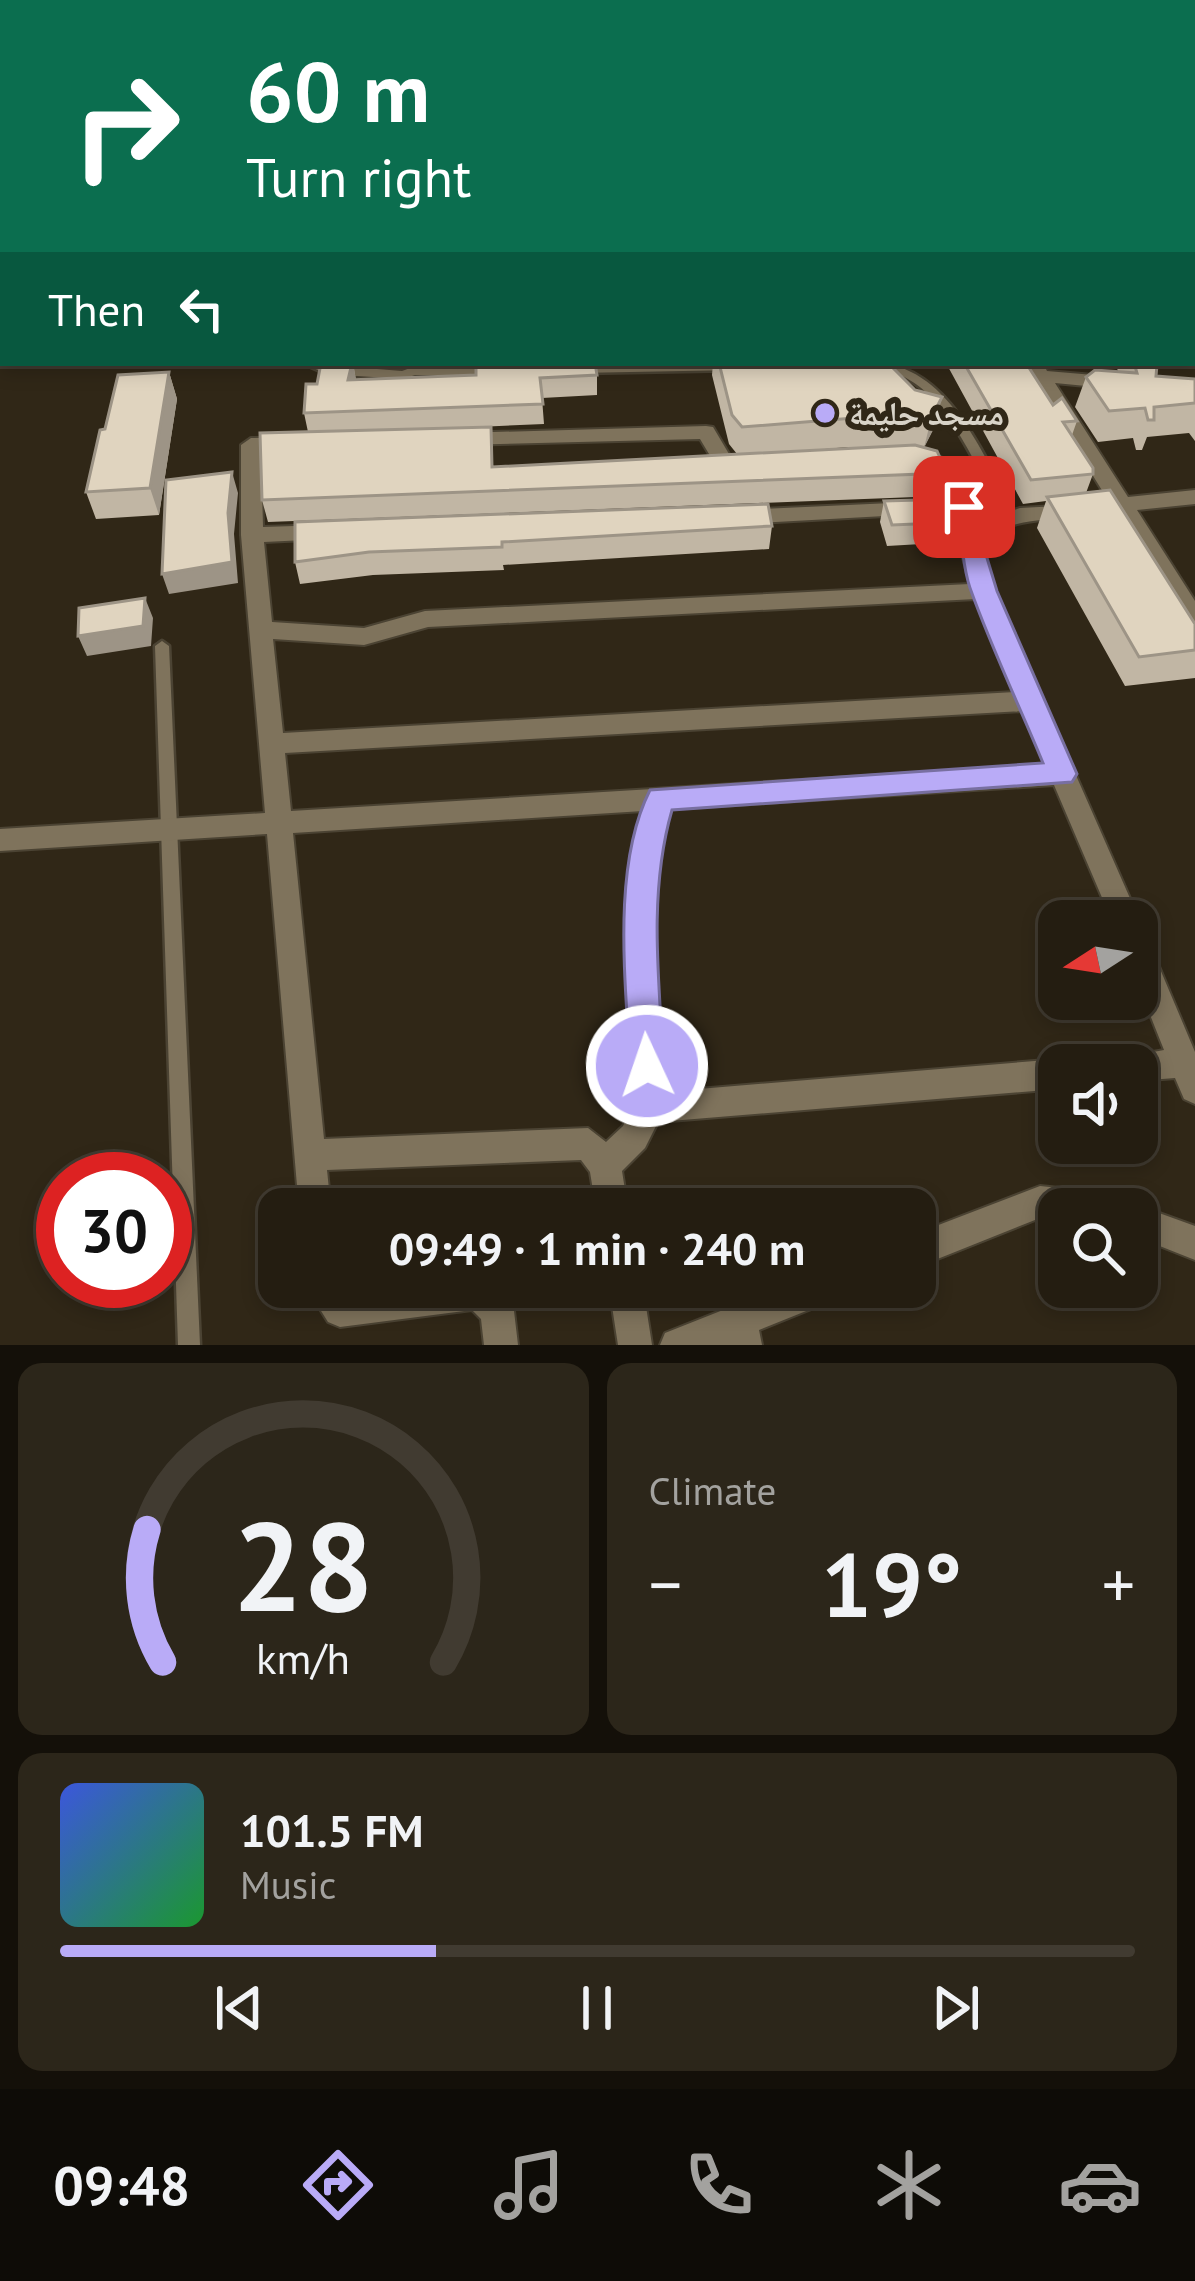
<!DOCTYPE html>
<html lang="en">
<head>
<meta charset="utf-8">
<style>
  body { margin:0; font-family:"PT Sans","Noto Naskh Arabic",sans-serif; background:#2c261a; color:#f1f3f6; height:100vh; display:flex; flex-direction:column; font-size:45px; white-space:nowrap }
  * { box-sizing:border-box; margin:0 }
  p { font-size:39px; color:#a3a29f }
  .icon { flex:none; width:66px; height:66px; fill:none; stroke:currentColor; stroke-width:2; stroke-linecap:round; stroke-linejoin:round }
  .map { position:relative; height:1345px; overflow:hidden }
  .panel { display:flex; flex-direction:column; gap:18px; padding:18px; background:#141009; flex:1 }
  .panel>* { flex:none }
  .top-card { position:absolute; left:0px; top:0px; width:1197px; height:366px; box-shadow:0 6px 18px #0003,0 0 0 3px #413b31; background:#0b6e4f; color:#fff; overflow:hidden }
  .needle { width:78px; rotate:258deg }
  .controls { position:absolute; left:1038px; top:900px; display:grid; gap:24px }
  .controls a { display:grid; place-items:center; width:120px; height:120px; border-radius:24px; background:#241d11; box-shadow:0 6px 18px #0003,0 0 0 3px #413b31; font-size:60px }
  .speed { position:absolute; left:36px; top:1152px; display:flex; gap:24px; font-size:60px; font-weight:700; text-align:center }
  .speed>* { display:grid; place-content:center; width:156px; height:156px; border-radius:50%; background:#241d11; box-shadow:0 6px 18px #0003,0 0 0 3px #413b31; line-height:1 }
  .speed .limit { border:18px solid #d22; background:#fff; color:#111 }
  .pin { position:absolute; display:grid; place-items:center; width:102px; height:102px; color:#fff; margin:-51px; border-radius:24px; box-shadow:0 6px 18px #0006 }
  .me { position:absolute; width:132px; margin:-66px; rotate:357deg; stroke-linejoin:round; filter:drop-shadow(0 0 9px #0008) }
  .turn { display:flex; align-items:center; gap:42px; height:252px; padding:0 48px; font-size:54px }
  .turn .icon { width:156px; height:156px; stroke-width:2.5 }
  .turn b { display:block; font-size:84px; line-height:102px }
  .then { display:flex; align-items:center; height:114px; padding:0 48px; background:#0003; gap:24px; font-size:45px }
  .big { font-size:90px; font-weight:700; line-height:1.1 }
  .panel .widget { flex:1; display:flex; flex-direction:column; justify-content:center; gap:18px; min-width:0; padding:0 42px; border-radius:24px; background:#2c261a }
  .panel .dial { align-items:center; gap:0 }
  .dial svg { height:312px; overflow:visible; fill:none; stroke:#413b31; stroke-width:7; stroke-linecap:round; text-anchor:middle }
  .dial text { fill:#f1f3f6; stroke:none }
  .song { display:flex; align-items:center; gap:36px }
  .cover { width:144px; height:144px; border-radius:18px; background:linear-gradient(135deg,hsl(230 70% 55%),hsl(130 70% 35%)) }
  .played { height:12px; border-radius:6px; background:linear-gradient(90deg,#b9abf7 35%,#413b31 35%) }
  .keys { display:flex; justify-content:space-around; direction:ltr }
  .heat { display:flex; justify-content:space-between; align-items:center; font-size:66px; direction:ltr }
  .panel .tiles { flex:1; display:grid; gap:18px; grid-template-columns:1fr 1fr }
  .widget:last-child { grid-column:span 2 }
  .trip { position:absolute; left:258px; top:1188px; width:678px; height:120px; border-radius:24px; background:#241d11; box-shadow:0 6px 18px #0003,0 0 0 3px #413b31; font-weight:700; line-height:120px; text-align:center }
  .tab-bar { display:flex; height:192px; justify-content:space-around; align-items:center; background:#0e0c07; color:#a3a29f }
  .tab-bar .icon { width:84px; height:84px }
  .tab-bar .active { color:#b9abf7 }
  .tab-bar b { font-size:54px; color:#f1f3f6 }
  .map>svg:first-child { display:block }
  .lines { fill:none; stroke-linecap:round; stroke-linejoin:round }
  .lane-casing { stroke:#4b4333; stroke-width:5 }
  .street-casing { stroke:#4b4333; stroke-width:4 }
  .secondary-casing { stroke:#4b4333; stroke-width:4 }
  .lane { fill:#7f735c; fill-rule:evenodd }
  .street { fill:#7f735c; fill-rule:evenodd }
  .secondary { fill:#b09d78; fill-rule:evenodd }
  .wall { fill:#c1b6a4; fill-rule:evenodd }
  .shaded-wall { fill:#9d9486 }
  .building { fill:#e0d4bf; stroke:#9d9486; stroke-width:3 }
  .route { fill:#b9abf7; stroke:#786fa1; stroke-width:3 }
  .poi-dot { fill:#b9abf7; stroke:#302717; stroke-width:4.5 }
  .labels { text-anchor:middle; stroke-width:12; stroke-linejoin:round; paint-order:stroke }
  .poi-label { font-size:33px; font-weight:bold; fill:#d8d3c8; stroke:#302717; text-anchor:start }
</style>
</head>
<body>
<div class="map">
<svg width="1195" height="1345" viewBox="0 0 1195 1345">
  <rect width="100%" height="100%" fill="#302717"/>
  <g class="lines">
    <defs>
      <path id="lane" d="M 140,0 L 148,0 L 148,3 L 140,3 Z
        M 302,363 L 402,371 L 413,367 L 475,367 L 481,371 L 475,375 L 415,375 L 403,379 L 327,374 Z
        M 733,363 L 739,367 L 737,370 L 577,373 L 571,369 L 577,365 Z
        M 872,363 C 949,362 985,460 1017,517 L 1015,520 L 1005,520 C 979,474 951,397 900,375 C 891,371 881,370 872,369 Z
        M 162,641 L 169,646 L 200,1345 L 178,1345 L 155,646 Z"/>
      <path id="street" d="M 376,0 L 390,0 L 390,3 L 376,3 Z
        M 507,0 L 521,0 L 522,3 L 508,3 Z
        M 758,0 L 772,0 L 772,3 L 758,3 Z
        M 0,196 L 3,196 L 3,206 L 0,206 Z
        M 456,363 L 476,363 L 476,371 L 466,377 L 459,375 Z
        M 1023,363 L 1043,363 L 1047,371 L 1117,377 L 1127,383 L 1117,389 L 1055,383 L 1128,497 L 1195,490 L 1195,504 L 1137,510 L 1195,601 L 1195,628 L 1187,626 L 1116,513 L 1103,511 L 1100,506 L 1108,500 Z
        M 706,426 L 713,427 L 732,459 L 749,463 L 752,468 L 749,473 L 718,469 L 700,439 L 460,445 L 450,439 L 460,433 Z
        M 294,437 L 304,443 L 301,448 L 261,451 L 263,527 L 326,525 L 337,532 L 326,539 L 264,542 L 272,622 L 364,628 L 425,611 L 970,584 L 963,558 L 966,535 L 945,481 L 937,470 L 908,462 L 905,457 L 908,452 C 955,447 967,484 982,520 L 1020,508 L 1078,505 L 1081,510 L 1078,515 C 1046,522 1015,517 988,538 L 985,558 L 995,591 L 1140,921 L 1137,927 L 1137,921 L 1112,921 L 1054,785 L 670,809 C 643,900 658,999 663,1092 L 1059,1059 L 1070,1065 L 1059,1065 L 1059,1089 L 658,1122 L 645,1148 L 622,1171 L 628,1209 L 596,1209 L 590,1172 L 581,1160 L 327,1170 L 331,1209 L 299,1209 L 267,834 L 0,851 L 0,829 L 265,813 L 241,535 L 241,445 L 251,438 ZM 976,599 L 1015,692 L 283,733 L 273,639 L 364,645 L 428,627 ZM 1023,711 L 1046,765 L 291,811 L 285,753 ZM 643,811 C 614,904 629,1009 633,1106 L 623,1126 L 606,1142 L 588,1128 L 324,1139 L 293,833 Z
        M 913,502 L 921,504 L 924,509 L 921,514 L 738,524 L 727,517 L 738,510 Z
        M 1137,934 L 1147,938 L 1195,1052 L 1195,1104 L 1184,1099 L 1175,1078 L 1137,1081 L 1137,1065 L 1123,1065 L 1126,1057 L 1164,1050 L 1137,982 Z
        M 1040,1186 L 1107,1193 L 1119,1197 L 1123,1209 L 1059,1209 L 1059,1220 L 1040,1218 L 915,1268 L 915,1234 Z
        M 1137,1205 L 1195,1226 L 1195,1260 L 1137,1237 L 1137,1209 L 1126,1209 Z
        M 306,1287 L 344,1287 L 348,1292 L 386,1287 L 498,1287 L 514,1311 L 518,1345 L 484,1345 L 481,1319 L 472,1310 L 340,1327 L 328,1322 Z
        M 609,1287 L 643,1287 L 652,1345 L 618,1345 Z
        M 781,1287 L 841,1287 L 836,1299 L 759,1330 L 762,1345 L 660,1345 L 665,1333 Z"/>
      <path id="secondary" d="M 253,0 L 267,0 L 252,3 Z
        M 284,0 L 298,0 L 300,3 L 286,3 Z
        M 0,37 L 3,37 L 3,45 L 0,45 Z"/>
    </defs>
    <use href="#lane" class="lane-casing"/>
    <use href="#street" class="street-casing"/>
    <use href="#secondary" class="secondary-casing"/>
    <use href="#lane" class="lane"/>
    <use href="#street" class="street"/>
    <use href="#secondary" class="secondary"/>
  </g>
  <path class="wall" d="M 0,0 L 39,0 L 40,3 L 3,3 L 3,22 L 0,22 Z
    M 42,0 L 76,0 L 75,3 L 43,3 Z
    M 528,0 L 587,0 L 587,2 L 529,3 Z
    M 3,235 L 3,298 L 0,298 L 0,240 Z
    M 1194,270 L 1195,369 L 1157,366 L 1156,376 L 1195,379 L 1195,441 L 1189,433 L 1147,437 L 1142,450 L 1136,450 L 1133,438 L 1098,442 L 1075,407 L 1086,377 L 1118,372 L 1116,363 L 1194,363 Z
    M 321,363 L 353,363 L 356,380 L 597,375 L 597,395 L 542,398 L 544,424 L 455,428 L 493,467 L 737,454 L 729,444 L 712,375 L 713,363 L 888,363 L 915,390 L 935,426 L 924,447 L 947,473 L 941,496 L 268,522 L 262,500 L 308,432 L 304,413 L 317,384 ZM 848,447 L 872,447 L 802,451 Z
    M 946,363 L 1026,363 L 1053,405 L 1077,421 L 1072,435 L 1093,474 L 1086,493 L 1195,624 L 1195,678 L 1125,686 L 1037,528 L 1046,501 L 1023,504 Z
    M 169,372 L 177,399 L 159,515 L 96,519 L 86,492 L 105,429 Z
    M 884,501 L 962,522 L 956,542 L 887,546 L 880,522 Z
    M 295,522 L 772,526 L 769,549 L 503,565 L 504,570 L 373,575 L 300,584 L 295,562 Z"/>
  <path class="shaded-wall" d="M 352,363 L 353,363 L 356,380 L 348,380 Z
    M 169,372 L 177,399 L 159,515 L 150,488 Z
    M 942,397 L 935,426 L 924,448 L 931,419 Z
    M 232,472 L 238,493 L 234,534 L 238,583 L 169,594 L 162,574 Z
    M 145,598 L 153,618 L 151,646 L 87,656 L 78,636 Z"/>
  <path class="building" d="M 0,0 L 25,0 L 23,3 L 3,3 L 3,10 L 0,10 Z
    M 401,0 L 444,0 L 445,3 L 401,3 Z
    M 630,0 L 748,0 L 748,3 L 630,3 Z
    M 787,0 L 1195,0 L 1195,227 L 1194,3 L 787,3 Z
    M 3,235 L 3,279 L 0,279 L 0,240 Z
    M 1194,270 L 1195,270 L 1195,345 L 1194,345 Z
    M 321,363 L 352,363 L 348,380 L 476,375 L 476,363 L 595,363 L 597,375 L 540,378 L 543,404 L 304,413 L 306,384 L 317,384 Z
    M 719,363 L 888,363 L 915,390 L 942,397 L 931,419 L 854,418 L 742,427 L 732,415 Z
    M 964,363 L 1026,363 L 1053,405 L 1062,398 L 1077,421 L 1063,422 L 1093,468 L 1093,474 L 1031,480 Z
    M 1134,363 L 1157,365 L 1156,376 L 1195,379 L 1195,403 L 1154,407 L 1154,420 L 1148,420 L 1145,408 L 1109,411 L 1086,377 L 1095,370 L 1137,373 Z
    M 169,372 L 150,488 L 86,492 L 100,430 L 105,429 L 118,375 Z
    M 491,427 L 492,467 L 915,445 L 937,451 L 947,473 L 262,500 L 260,433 Z
    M 232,472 L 228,513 L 232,562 L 162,574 L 166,480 Z
    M 1110,490 L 1195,624 L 1195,650 L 1139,657 L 1047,497 Z
    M 954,499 L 962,522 L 892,525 L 884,501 Z
    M 768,504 L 772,526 L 502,542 L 502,547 L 369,552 L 295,562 L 295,522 Z
    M 145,598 L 143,626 L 78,636 L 79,608 Z"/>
  <path class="route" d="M 964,499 L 972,501 L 989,535 L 987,558 L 997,591 L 1077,774 L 1072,782 L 672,810 C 648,893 659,982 664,1066 L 659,1078 L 647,1083 L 635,1078 L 630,1066 C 626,983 611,867 650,790 L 1043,763 C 1019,705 991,647 970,588 C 960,558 965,536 951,507 Z"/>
  <circle class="poi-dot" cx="825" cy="413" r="12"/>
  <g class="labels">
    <g class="poi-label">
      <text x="849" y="425">مسجد حليمة</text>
    </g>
  </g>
</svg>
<div class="controls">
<a><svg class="needle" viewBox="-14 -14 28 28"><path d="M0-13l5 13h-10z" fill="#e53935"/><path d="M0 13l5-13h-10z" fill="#a3a29f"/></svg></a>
<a><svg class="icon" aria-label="sound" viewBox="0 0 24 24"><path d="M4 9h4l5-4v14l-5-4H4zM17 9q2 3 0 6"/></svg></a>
<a><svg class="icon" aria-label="search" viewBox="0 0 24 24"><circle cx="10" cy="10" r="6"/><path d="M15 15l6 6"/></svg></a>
</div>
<div class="speed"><div class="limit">30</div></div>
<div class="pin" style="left:964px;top:507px;background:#d93025"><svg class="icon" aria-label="arrive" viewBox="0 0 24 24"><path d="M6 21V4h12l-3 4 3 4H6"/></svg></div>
<svg class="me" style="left:647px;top:1066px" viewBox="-20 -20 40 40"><circle r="17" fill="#b9abf7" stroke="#fff" stroke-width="3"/><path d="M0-11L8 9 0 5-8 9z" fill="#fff"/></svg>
<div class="trip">09:49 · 1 min · 240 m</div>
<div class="top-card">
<div class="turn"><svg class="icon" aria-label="right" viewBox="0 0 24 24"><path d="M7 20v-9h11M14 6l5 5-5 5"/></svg><div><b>60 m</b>Turn right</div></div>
<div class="then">Then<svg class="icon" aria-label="left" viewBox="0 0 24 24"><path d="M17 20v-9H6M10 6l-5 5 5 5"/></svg></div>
</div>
</div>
<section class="panel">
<div class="tiles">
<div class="widget dial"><svg viewBox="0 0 100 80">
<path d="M14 69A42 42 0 1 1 86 69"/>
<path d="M14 69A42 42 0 0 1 10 35" stroke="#b9abf7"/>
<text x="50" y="56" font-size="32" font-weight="700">28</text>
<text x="50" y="72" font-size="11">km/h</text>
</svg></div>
<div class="widget"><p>Climate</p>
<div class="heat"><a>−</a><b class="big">19°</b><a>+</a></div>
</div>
<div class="widget">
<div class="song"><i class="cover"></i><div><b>101.5 FM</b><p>Music</p></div></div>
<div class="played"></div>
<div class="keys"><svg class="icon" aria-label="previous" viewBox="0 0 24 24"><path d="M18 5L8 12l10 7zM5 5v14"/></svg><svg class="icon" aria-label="pause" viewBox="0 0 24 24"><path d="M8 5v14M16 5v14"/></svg><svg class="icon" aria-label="next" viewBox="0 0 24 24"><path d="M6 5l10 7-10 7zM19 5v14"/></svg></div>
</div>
</div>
</section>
<nav class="tab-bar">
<b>09:48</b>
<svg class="icon active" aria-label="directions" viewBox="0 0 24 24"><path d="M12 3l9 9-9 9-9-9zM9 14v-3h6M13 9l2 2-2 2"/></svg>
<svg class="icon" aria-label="music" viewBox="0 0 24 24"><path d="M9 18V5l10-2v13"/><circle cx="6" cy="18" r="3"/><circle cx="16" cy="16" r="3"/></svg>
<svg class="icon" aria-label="phone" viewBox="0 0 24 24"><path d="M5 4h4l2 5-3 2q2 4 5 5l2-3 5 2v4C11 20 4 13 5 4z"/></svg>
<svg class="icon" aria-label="climate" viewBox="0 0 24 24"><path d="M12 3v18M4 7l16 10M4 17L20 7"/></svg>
<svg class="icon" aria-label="car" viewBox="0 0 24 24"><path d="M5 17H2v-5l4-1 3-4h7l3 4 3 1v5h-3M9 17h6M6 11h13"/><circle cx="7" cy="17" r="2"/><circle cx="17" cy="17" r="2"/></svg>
</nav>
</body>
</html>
